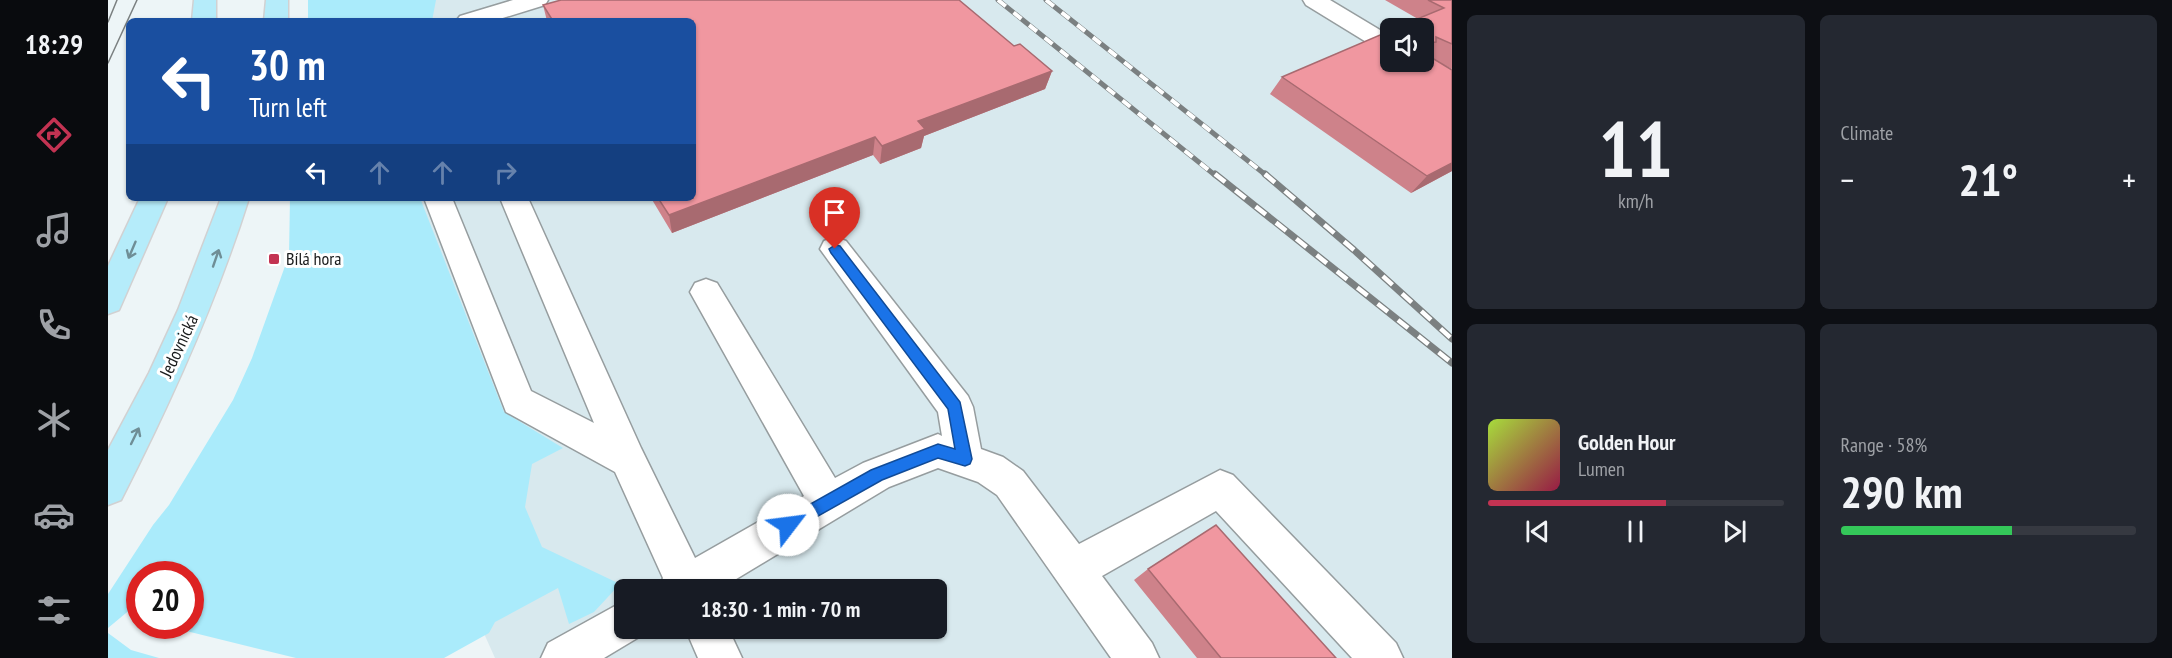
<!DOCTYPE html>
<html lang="en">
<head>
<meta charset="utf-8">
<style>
  body { margin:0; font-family:"PT Sans Narrow",sans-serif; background:#242831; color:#f1f3f6; height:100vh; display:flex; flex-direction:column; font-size:22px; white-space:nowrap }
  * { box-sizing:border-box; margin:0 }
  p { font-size:20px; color:#9ea1a6 }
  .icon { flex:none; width:33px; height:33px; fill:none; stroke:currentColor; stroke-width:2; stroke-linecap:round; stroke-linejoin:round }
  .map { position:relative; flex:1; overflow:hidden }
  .panel { display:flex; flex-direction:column; gap:15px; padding:15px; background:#0d0f14; width:720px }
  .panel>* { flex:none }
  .hud { position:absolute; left:18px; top:18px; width:570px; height:183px; border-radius:9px; box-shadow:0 2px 4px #0004; background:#1a4fa0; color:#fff; overflow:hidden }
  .tools { position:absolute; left:1272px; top:18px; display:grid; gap:12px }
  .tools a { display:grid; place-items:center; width:54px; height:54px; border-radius:9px; background:#171b24; box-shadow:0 2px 4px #0004; font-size:30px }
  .speed { position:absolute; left:18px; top:561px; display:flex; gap:12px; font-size:30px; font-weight:700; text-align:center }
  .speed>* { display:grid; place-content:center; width:78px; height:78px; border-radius:50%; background:#171b24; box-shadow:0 2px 4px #0004; line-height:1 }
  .speed .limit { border:9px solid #d22; background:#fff; color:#111 }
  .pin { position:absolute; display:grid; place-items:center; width:51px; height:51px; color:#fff; margin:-62px -26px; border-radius:50% 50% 50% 0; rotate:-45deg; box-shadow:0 0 6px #0007 }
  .pin .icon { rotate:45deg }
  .me { position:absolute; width:66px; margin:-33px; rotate:60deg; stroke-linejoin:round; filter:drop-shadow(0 0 4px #0008) }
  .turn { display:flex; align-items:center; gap:21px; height:126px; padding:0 24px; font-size:27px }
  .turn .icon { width:78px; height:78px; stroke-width:2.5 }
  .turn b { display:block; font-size:42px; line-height:51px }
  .lanes { display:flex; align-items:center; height:57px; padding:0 24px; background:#0003; justify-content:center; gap:30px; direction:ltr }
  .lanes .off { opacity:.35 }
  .big { font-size:45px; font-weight:600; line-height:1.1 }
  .panel .widget { flex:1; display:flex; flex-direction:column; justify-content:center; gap:9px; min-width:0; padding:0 21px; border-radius:9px; background:#242831 }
  .panel .dial { align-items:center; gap:0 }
  .dial b { font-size:78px; line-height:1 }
  .song { display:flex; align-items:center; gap:18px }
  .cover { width:72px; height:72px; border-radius:9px; background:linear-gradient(135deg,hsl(80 70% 55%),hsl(340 70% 35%)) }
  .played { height:6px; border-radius:3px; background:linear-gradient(90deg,#c33352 60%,#363941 60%) }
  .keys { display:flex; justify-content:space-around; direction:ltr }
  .heat { display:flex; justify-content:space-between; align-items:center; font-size:33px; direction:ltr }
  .charge { height:9px; border-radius:4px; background:linear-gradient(90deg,#34c759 58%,#363941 0) }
  .panel .tiles { flex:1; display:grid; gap:15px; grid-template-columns:repeat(2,1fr) }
  .trip { position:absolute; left:506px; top:579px; width:333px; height:60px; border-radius:9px; background:#171b24; box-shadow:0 2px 4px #0004; font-weight:600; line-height:60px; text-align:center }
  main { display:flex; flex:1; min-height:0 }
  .tab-bar { display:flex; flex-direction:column; width:108px; justify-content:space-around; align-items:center; background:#090b0e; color:#9ea1a6 }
  .tab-bar .icon { width:42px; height:42px }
  .tab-bar .current { color:#c33352 }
  .tab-bar b { font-size:27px; color:#f1f3f6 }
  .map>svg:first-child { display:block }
  .built { fill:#d8e9ee; fill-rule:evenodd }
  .green { fill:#aaebfb }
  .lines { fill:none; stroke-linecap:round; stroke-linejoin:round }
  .minor-casing { stroke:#969d9f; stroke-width:3 }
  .major-casing { stroke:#d1d1d2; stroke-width:3 }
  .minor { fill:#fff; fill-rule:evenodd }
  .major { fill:#b5ecfa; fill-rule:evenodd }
  .tram { stroke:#7b8081; stroke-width:1.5 }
  .rail-far1-casing { stroke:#7b8081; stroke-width:5 }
  .rail-casing { stroke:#7b8081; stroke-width:7 }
  .rail-far1 { stroke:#fff; stroke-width:4; stroke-dasharray:10; stroke-linecap:butt }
  .rail { stroke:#fff; stroke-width:4.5; stroke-dasharray:13; stroke-linecap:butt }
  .wall { fill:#ce828a }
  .shaded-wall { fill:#a86a70 }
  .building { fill:#f097a0; stroke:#a86a70; stroke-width:1.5 }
  .oneway { stroke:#6f8e96 }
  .route { fill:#1a73e8; stroke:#114b97; stroke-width:1.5 }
  .poi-dot { fill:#c33352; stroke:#fff; stroke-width:2 }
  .labels { text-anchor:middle; stroke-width:6; stroke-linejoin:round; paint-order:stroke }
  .poi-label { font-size:18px; fill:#191b1c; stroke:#fff; text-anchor:start }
  .street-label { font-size:18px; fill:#191b1c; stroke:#fff }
</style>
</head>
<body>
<main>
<nav class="tab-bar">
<b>18:29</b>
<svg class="icon current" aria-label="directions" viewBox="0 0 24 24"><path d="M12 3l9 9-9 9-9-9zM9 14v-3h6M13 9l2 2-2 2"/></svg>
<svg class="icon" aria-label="music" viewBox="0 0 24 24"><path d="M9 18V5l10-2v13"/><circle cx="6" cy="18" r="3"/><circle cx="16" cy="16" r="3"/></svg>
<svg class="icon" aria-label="phone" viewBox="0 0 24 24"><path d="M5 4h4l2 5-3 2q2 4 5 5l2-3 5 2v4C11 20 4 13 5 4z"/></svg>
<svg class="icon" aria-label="climate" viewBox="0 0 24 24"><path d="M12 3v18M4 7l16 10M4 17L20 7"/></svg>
<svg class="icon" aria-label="car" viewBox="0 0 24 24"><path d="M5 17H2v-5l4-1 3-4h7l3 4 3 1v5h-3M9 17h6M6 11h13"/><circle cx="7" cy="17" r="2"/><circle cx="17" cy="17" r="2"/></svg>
<svg class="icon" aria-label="filters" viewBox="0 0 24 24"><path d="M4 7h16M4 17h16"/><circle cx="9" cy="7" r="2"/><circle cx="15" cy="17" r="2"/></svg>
</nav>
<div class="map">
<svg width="1344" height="658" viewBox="0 0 1344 658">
  <rect width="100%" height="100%" fill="#edf5f7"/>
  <path class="built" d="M 209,0 L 1344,0 L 1344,658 L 387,658 L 334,540 L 192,198 L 585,198 L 585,21 L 208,21 ZM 1282,28 L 1316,28 L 1316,62 L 1282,62 ZM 516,590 L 828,590 L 828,628 L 516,628 Z"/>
  <path class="green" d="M 200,0 L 328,0 L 324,21 L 200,21 Z
    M 182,198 L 312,198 L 396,412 L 455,448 L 424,464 L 417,507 L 434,547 L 512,584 L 486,612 L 461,624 L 450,588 L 387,622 L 381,633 L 336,658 L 188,658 L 58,626 L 82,626 L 82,574 L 32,574 L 31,604 L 30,603 L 0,628 L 0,594 L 45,525 L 61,505 L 125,400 L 144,358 L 181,255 Z
    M 0,633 L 23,650 L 51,658 L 0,658 Z"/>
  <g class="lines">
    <defs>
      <path id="minor" d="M 405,0 L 440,0 L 437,5 L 385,21 L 348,21 L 352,16 Z
        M 1195,0 L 1222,0 L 1282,36 L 1282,53 L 1273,51 L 1198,5 Z
        M 316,198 L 344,198 L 423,391 L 486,423 L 392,198 L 420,198 L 533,448 L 587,558 L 696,496 L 582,292 L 587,283 L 598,279 L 609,283 L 727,478 L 755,463 L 830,434 L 834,436 L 830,412 L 712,249 L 716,241 L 727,237 L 738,241 L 860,396 L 865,407 L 873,449 L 895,457 L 915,471 L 971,544 L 1112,470 L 1125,475 L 1288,643 L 1295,658 L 1244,658 L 1108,511 L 994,576 L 1044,643 L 1051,658 L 1003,658 L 889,495 L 870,482 L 830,468 L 781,487 L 610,590 L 550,590 L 555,578 L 507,472 L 398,412 Z
        M 516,601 L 516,628 L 534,628 L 531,637 L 496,658 L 433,658 L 440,643 Z
        M 577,628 L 620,628 L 634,658 L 590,658 Z"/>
      <path id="major" d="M 86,0 L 108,0 L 108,21 L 84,21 Z
        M 158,0 L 180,0 L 180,21 L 156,21 Z
        M 32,198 L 60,198 L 11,310 L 0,314 L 0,266 Z
        M 113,198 L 141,198 C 108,303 63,402 13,500 L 0,505 L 0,450 L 41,373 L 70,310 Z"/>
    </defs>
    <use href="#minor" class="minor-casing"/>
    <use href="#major" class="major-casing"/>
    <use href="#minor" class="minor"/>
    <use href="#major" class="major"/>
    <path class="tram" d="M 0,22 L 9,0
      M 0,63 L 29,0"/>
    <defs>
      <path id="rail-far1" d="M 890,0 L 1108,176
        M 938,0 L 1159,176"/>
      <path id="rail" d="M 1107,174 L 1344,363
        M 1157,174 L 1246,250 L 1344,339"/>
    </defs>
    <use href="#rail-far1" class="rail-far1-casing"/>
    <use href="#rail" class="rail-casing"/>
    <use href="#rail-far1" class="rail-far1"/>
    <use href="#rail" class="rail"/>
  </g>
  <path class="wall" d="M 1277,0 L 1344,0 L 1344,69 L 1334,64 L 1344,171 L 1303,193 L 1162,94 L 1174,77 L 1316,62 L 1316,28 L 1294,28 L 1297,24 L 1310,19 Z
    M 435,5 L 906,46 L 944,71 L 937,89 L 816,136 L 813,148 L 772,164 L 765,155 L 564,233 L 543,198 L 585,198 L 585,21 L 439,21 Z
    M 1040,569 L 1228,658 L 1089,658 L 1026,580 Z"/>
  <path class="shaded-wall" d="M 944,71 L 937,89 L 816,136 L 813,148 L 772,164 L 774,146 L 810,121 Z
    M 767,137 L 765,155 L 564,233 L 561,215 Z
    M 1344,163 L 1344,171 L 1303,193 L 1319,176 Z"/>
  <path class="building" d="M 453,0 L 851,0 L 906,46 L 912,44 L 944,71 L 810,121 L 817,129 L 774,146 L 767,137 L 561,215 L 550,198 L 585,198 L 585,21 L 445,21 L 435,5 Z
    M 1320,0 L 1344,0 L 1344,44 L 1328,37 L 1328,42 L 1316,43 L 1316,28 L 1297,28 L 1297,24 L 1336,8 Z
    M 1279,32 L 1282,33 L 1282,62 L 1316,62 L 1316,53 L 1344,70 L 1344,163 L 1319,176 L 1174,77 Z
    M 1108,525 L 1228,658 L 1113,658 L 1040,569 Z"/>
  <defs><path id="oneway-shaft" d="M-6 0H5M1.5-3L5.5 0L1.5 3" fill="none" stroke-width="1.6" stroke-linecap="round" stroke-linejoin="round" transform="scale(1.5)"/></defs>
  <g class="oneway">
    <use href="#oneway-shaft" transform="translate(24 250) rotate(113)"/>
    <use href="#oneway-shaft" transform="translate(108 258) rotate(-71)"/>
    <use href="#oneway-shaft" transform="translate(27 436) rotate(-64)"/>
  </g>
  <path class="route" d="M 727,245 L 732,246 L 852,402 L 864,459 L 862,464 L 857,466 L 830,458 L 774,480 L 680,533 L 674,531 L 672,525 L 674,520 L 763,470 L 830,444 L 847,449 L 840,409 L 723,253 L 721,249 Z"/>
  <rect class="poi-dot" x="160" y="253" width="12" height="12" rx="3"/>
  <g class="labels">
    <g class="poi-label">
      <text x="178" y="265">Bílá hora</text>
    </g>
    <g class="street-label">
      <text transform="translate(71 346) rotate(-65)" y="6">Jedovnická</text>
    </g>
  </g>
</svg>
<div class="tools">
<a><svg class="icon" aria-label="sound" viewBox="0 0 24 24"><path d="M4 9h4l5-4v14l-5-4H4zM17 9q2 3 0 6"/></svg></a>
</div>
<div class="speed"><div class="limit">20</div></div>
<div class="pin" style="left:727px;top:249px;background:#d93025"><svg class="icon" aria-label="arrive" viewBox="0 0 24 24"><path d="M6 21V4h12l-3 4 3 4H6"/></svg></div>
<svg class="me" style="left:680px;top:525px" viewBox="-20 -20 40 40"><circle r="19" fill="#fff"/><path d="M0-13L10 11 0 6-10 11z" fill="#1a73e8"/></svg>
<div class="trip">18:30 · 1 min · 70 m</div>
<div class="hud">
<div class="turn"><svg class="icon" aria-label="left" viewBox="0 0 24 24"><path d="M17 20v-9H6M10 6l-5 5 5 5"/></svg><div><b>30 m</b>Turn left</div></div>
<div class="lanes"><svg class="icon" aria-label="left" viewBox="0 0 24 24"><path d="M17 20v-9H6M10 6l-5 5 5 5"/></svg><svg class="icon off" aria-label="ahead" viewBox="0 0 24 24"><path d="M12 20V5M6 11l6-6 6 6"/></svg><svg class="icon off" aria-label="ahead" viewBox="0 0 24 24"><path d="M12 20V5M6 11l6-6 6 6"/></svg><svg class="icon off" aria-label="right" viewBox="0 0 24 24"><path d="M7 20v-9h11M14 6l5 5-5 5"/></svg></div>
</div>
</div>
<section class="panel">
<div class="tiles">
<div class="widget dial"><b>11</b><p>km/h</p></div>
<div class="widget"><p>Climate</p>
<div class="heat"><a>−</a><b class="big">21°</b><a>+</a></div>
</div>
<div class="widget">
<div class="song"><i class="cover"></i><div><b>Golden Hour</b><p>Lumen</p></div></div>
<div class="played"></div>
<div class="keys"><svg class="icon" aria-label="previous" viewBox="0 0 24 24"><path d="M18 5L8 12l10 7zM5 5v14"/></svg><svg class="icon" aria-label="pause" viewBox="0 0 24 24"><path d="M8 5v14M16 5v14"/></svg><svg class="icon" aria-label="next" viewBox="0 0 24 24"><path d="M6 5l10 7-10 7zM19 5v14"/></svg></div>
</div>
<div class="widget"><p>Range · 58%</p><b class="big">290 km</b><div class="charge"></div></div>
</div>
</section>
</main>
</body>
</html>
